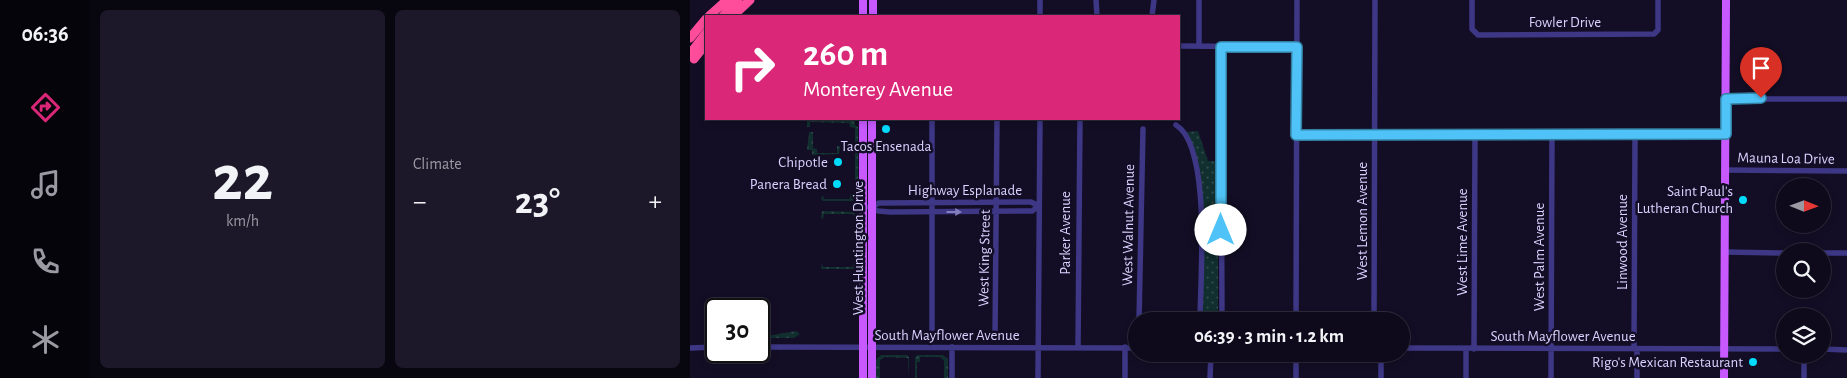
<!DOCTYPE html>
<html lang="en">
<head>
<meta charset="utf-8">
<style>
  body { margin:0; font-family:"Alegreya Sans",sans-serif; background:#1c1829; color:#f1f3f6; height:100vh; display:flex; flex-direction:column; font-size:19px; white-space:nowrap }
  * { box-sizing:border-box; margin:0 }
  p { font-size:16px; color:#9b9aa3 }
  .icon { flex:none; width:28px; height:28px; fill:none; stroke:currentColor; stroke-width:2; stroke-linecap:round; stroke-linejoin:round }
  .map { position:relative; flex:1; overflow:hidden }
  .panel { display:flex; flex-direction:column; gap:10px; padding:10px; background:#08060f; width:600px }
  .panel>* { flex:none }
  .hud { position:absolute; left:15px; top:15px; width:475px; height:105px; border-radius:0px; box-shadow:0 2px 8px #0003,0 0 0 1px #2e2b3b; background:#db2777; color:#fff; overflow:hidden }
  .needle { width:32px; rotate:91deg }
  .fabs { position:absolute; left:1086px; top:178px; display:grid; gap:10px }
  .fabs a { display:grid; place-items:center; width:55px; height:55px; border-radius:50%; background:#0e0a1c; box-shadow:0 2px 8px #0003,0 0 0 1px #2e2b3b; font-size:25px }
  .speed { position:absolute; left:15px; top:298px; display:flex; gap:10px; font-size:25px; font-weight:700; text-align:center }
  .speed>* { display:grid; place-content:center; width:65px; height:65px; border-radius:50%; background:#0e0a1c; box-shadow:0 2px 8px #0003,0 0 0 1px #2e2b3b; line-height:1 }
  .speed .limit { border:2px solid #111; border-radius:8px; background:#fff; color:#111 }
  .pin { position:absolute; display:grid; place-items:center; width:42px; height:42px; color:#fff; margin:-51px -21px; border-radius:50% 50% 50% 0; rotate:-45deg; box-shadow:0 0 5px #0007 }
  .pin .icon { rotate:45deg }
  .me { position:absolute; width:55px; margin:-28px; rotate:0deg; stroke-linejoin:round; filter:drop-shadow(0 0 4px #0008) }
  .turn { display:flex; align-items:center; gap:18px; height:105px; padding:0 15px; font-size:22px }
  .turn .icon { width:65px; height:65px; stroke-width:2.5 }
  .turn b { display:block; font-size:35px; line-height:42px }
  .big { font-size:38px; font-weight:700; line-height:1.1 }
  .panel .card { flex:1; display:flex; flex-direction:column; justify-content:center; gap:8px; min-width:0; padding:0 18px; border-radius:8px; background:#1c1829 }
  .panel .dial { align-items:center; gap:0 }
  .dial b { font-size:65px; line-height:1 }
  .heat { display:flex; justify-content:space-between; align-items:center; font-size:28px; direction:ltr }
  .panel .tiles { flex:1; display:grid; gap:10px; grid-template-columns:repeat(2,1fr) }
  .trip { position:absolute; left:438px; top:312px; width:282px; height:50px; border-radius:25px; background:#0e0a1c; box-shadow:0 2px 8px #0003,0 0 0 1px #2e2b3b; font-weight:700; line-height:50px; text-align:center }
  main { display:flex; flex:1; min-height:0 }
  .menu { display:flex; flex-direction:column; width:90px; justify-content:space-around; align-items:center; background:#06040b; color:#9b9aa3 }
  .menu .icon { width:35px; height:35px }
  .menu .selected { color:#db2777 }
  .menu b { font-size:22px; color:#f1f3f6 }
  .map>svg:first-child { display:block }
  .green { fill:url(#green-dots) }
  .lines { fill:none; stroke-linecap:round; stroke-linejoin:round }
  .minor { stroke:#3d3785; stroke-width:5.5 }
  .major { stroke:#c759ff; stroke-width:8 }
  .highway { stroke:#ff4d9b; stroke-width:9 }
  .highway-bridge { stroke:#ff4d9b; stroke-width:9 }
  .oneway { fill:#837dbc }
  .route-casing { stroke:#337fa1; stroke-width:12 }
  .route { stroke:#4fc3f7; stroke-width:9 }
  .poi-dot { fill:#00dafd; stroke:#130e25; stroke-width:2 }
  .labels { text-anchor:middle; stroke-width:5; stroke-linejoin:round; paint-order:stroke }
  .street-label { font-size:15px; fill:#d9d2ff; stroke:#130e25 }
  .poi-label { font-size:15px; fill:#d9d2ff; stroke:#130e25; text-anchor:end }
</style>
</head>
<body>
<main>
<nav class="menu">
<b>06:36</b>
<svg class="icon selected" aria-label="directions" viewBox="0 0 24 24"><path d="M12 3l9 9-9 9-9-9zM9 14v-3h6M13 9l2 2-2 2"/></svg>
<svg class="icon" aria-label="music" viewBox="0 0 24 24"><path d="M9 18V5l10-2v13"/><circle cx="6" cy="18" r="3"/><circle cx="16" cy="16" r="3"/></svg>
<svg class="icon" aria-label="phone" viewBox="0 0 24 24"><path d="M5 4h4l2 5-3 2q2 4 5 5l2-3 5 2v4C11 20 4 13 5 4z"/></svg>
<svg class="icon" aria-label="climate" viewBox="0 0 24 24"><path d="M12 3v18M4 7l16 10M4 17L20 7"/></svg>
</nav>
<section class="panel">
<div class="tiles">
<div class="card dial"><b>22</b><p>km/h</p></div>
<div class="card"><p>Climate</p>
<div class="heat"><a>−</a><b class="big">23°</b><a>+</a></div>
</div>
</div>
</section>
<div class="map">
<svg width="1157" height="378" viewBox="0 0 1157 378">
  <defs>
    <pattern id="green-dots" width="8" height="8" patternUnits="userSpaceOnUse" patternTransform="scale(1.25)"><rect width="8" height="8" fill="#112f2f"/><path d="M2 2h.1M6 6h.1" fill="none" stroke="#334c4e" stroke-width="1.8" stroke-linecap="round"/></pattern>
  </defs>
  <rect width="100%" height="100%" fill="#130e25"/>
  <path class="green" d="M 117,120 L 165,120 L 165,125 L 168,127 L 168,195 L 163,196 L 163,201 L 133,201 L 131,199 L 133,195 L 134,199 L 160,199 L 160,194 L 165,194 L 165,128 L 160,127 L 159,123 L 120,122 L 120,127 L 117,127 Z
    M 508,131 L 518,161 L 528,161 L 528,321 L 513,321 L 512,198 L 495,132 Z
    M 119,132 L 123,132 L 123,148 L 127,149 L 127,153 L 147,153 L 147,146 L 150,146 L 149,154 L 122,155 L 122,150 L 117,150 Z
    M 132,211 L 164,212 L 168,221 L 168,264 L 165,269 L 131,269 L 132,263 L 133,267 L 162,267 L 165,261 L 165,221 L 163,214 L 134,214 L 133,219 L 131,218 Z
    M 106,331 L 110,334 L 104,338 L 69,338 L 69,336 L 83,335 Z
    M 25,354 L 63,354 L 63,358 L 25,359 Z
    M 191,355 L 217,355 L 219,357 L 219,378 L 218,358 L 195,357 L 190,360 L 190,378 L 186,378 L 186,360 Z
    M 228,355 L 253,355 L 258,359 L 258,378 L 254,378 L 254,361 L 250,357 L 230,357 L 230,362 L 227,362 L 227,378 L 225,378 L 225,357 Z"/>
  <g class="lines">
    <path class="minor" d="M 350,0 L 350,16
      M 406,0 L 407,16
      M 509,0 L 509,46
      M 782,0 L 782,29 L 788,35 L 964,34 L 968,30 L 968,0
      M 462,16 L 464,0
      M 489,46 L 607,47
      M 531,47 L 532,321
      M 1036,99 L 1157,99
      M 242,119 L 242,334
      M 486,125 C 522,147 510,280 510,321
      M 606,135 L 1036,134
      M 1035,170 L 1157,171
      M 179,207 L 188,211 L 200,212 L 342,211 L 349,206 L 341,202 L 189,203 L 181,207
      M 1035,252 L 1095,253
      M 1132,253 L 1157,253
      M 449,321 L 453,129
      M 606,321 L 607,0
      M 684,321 L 685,0
      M 305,338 L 307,119
      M 69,347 L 446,348
      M 262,347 L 262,378
      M 0,348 L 26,347
      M 388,348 L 390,119
      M 711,348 L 1095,349
      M 784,349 L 785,135
      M 944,349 L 945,135
      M 1132,349 L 1157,350
      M 691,354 L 691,378
      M 348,378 L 350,119
      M 435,378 L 435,347
      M 520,378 L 521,354
      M 606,378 L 606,354
      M 776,378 L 776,349
      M 861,378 L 862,135
      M 947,378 L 947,349
      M 1114,378 L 1114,354"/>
    <path class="major" d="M 173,16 L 173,0
      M 183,16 L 183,0
      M 173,119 L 173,378
      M 182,119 L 182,378
      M 1034,378 L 1036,0"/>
    <path class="highway" d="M 19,16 L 37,0
      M 33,16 L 48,0
      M 43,16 L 60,0
      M 0,38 L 16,19"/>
    <path class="highway-bridge" d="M 0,54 L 16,33
      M 4,59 L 16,44"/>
  </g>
  <defs><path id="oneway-solid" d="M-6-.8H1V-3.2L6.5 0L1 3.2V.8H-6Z" transform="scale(1.25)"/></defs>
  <use class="oneway" href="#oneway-solid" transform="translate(264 212)"/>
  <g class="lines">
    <defs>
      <path id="route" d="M 531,230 L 531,47 L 607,47 L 606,135 L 1036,134 L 1036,99 L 1071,98"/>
    </defs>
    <use href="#route" class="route-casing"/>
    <use href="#route" class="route"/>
  </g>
  <g class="poi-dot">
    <circle cx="196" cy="129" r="5"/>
    <circle cx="148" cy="162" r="5"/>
    <circle cx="147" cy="184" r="5"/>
    <circle cx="1053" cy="200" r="5"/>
    <circle cx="1063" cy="362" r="5"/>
  </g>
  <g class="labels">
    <g class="street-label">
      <text x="875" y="27">Fowler Drive</text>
      <text transform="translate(1096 158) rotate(1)" y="5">Mauna Loa Drive</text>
      <text x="275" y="195">Highway Esplanade</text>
      <text transform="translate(672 221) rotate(-90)" y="5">West Lemon Avenue</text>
      <text transform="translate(438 225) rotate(-89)" y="5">West Walnut Avenue</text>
      <text transform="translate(375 233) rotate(-90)" y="5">Parker Avenue</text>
      <text transform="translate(772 242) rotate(-90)" y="5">West Lime Avenue</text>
      <text transform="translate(932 242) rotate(-90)" y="5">Linwood Avenue</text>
      <text transform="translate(168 248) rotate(-90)" y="5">West Huntington Drive</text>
      <text transform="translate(849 257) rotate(-90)" y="5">West Palm Avenue</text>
      <text transform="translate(294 258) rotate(-89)" y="5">West King Street</text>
      <text x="257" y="340">South Mayflower Avenue</text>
      <text x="873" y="341">South Mayflower Avenue</text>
    </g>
    <g class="poi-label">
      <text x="196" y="151" text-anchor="middle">Tacos Ensenada</text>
      <text x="138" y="167">Chipotle</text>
      <text x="137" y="189">Panera Bread</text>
      <text x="1043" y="196">Saint Paul's<tspan x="1043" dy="17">Lutheran Church</tspan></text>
      <text x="1053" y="367">Rigo's Mexican Restaurant</text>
    </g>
  </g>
</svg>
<div class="fabs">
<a><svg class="needle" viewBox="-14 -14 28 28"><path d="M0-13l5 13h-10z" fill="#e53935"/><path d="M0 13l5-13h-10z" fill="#9b9aa3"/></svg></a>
<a><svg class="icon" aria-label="search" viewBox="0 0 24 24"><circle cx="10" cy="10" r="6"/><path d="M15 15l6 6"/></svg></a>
<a><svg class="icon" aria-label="layers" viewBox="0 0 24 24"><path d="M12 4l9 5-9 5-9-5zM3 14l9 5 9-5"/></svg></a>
</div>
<div class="speed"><div class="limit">30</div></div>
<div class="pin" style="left:1071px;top:98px;background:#d93025"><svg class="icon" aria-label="arrive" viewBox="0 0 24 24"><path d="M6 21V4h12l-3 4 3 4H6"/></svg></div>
<svg class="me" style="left:531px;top:230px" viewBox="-20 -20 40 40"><circle r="19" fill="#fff"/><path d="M0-13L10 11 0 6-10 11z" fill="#4fc3f7"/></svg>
<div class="trip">06:39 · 3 min · 1.2 km</div>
<div class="hud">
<div class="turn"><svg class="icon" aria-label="right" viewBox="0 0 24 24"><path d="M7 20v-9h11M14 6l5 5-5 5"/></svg><div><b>260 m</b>Monterey Avenue</div></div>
</div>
</div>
</main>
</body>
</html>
